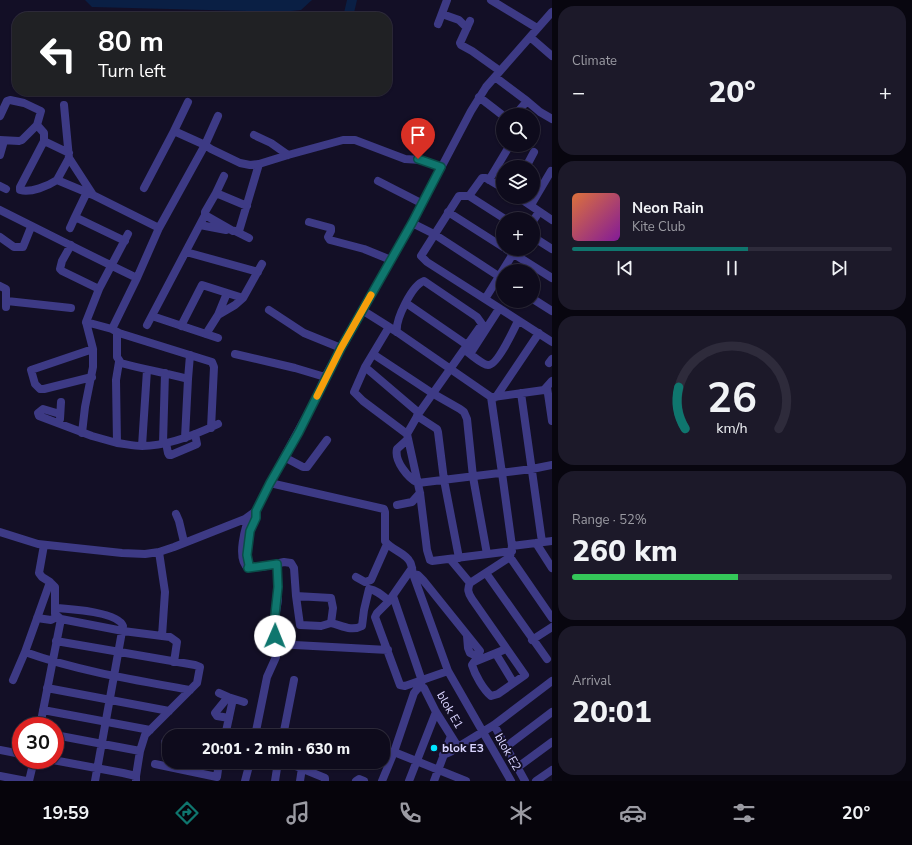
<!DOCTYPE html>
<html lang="en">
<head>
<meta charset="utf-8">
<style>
  body { margin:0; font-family:"Nunito Sans",sans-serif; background:#1c1929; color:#f1f3f6; height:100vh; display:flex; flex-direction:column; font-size:15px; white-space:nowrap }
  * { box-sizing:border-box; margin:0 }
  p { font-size:13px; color:#9b9ba3 }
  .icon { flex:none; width:22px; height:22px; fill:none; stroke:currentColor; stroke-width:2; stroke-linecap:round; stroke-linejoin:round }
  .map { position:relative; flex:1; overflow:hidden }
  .details { display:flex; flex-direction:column; gap:6px; padding:6px; background:#08060f; width:360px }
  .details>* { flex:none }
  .guide { position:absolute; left:12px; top:12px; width:380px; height:84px; border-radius:16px; box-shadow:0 1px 3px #0004,0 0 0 1px #2e2b3b; background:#202124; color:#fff; overflow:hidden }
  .fabs { position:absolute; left:496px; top:108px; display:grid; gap:8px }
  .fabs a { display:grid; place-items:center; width:44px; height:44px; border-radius:50%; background:#0e0b1c; box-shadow:0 1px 3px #0004,0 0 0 1px #2e2b3b; font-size:20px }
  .speed { position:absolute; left:12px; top:717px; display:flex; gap:8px; font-size:20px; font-weight:700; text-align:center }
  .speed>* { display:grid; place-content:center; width:52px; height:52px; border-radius:50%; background:#0e0b1c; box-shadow:0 1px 3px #0004,0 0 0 1px #2e2b3b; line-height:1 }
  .speed .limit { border:6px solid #d22; background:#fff; color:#111 }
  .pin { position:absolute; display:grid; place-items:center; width:34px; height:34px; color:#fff; margin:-41px -17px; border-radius:50% 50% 50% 0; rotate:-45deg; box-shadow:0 0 4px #0007 }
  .pin .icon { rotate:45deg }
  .me { position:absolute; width:44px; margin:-22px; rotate:1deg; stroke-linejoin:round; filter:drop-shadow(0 0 3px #0008) }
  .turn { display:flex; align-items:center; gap:14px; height:84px; padding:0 20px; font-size:18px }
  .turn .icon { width:52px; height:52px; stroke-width:2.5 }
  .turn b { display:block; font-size:28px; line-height:34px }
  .big { font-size:30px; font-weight:800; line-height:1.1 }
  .details .card { flex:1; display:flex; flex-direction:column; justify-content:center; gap:6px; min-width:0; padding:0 14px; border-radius:16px; background:#1c1929 }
  .details .dial { align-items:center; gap:0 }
  .dial svg { height:104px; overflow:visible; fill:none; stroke:#2e2b3b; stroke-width:7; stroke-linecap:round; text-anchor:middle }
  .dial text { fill:#f1f3f6; stroke:none }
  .song { display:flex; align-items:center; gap:12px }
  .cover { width:48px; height:48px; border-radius:6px; background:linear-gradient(135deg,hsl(20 70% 55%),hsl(290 70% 35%)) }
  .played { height:4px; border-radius:2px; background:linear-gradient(90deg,#0f766e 55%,#2e2b3b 55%) }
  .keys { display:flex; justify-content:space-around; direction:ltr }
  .heat { display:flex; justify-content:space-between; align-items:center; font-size:22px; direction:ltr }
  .charge { height:6px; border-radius:3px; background:linear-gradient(90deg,#34c759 52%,#2e2b3b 0) }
  .trip { position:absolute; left:162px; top:729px; width:228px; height:40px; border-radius:16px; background:#0e0b1c; box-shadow:0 1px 3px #0004,0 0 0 1px #2e2b3b; font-weight:800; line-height:40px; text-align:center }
  .menu { display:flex; height:64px; justify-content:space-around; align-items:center; background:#06040b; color:#9b9ba3 }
  .menu .icon { width:28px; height:28px }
  .menu .current { color:#0f766e }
  .menu b { font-size:18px; color:#f1f3f6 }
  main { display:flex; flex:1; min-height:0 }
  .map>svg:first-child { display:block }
  .water { fill:#0a1f44 }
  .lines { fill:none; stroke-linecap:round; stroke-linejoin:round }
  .minor { stroke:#3d3a85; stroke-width:8 }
  .route-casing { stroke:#0a4d48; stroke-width:10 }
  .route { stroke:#0f766e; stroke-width:7 }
  .slow { stroke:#f59e0b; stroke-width:7 }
  .poi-dot { fill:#00e5ff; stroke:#130f26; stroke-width:1.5 }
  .labels { text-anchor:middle; stroke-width:4; stroke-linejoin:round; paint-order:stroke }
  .street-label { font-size:12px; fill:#d9d4ff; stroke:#130f26 }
  .poi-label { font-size:12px; font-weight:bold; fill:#d9d4ff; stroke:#130f26; text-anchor:start }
</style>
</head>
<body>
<main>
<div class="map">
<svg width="552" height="781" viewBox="0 0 552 781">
  <rect width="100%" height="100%" fill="#130f26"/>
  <path class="water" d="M 85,0 L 312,0 L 301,10 L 282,12 L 92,7 Z
    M 347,0 L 357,0 L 353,17 L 343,17 Z"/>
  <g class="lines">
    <path class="minor" d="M 491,0 L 537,28
      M 442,14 L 459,20 L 467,28
      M 470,21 L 460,43 L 461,45 L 472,51 L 500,71
      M 438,24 L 447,0
      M 530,37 L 552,56
      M 495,77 L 527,101 L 540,112 L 552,119
      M 479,97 L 501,114
      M 64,105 L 69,158 L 93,195 L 159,228
      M 515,115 L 527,101
      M 0,116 L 7,101 L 10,100 L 24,103 L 41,111 L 37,125 L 22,140 L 19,141 L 0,140
      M 37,125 L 44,133 L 44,141 L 69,153
      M 174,131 L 188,102
      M 254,135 L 271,143 L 288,155
      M 44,141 L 20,187 L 20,190 C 31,193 48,186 57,180 L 93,195
      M 0,155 L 4,141
      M 526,167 L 534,152
      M 57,180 L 69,158
      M 489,180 L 510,145
      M 378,181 L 421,203
      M 0,186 L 6,189
      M 144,188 L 174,131 L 205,145 L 218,116
      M 503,188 L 486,178 L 482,178 L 469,196 L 459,196 L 421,256 L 427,262 L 552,342
      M 87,192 L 75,217 L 125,241
      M 216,193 L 224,176
      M 469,196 L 505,219
      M 518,197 L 552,220
      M 531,205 L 551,171
      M 247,206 L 216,193 L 205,212 L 205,215 L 233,231 L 239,231 L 259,164
      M 0,210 C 46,233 91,256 137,278 L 159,228 L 205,145 L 211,149 L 240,163 L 250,165 L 259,164 L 288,155 L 343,140 L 355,140 L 405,159 L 421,160 L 441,167
      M 448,212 L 503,247
      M 533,221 L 539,212
      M 309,222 L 331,228 L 331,231 L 328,237 L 330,240 L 364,249 L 391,260
      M 412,223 L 434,234 L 503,279
      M 200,225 L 226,230
      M 70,228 L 75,217
      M 235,231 L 249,238
      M 0,237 L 14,247 L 23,247 L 31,227
      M 533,237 L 552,249
      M 71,245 L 62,261 L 60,269 L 62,271 L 99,289 L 128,234
      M 506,249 L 552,278
      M 186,252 L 258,272
      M 0,286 L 6,289 L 6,307
      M 485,299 L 516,249
      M 533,299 L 552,311
      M 7,301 L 71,308
      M 406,303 L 467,345
      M 269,310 L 304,333 L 341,348
      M 362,310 L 397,332 L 491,397 L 502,473 L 512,546 L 510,557 L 552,618
      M 218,315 L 227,293
      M 152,316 L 218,338
      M 86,322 L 112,329 L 119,333 L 212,362 L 214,367 L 211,428
      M 147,325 L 205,215
      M 181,326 L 202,285 L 243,298
      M 389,327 L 365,367 L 354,392 L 363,401 L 407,434 L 419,413 L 482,324 L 477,317 L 424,281 C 412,285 395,320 397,332
      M 112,329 L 137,278
      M 117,332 L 117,357 L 121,363 C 143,369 165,373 188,379
      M 206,334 L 218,315 L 235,305 L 243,298 L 262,264
      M 464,350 C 470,353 482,365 488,365 C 497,366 514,329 518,321
      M 235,354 L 295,368 L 325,377
      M 373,354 L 432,393 L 460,409 L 464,412 L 467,419 L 473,477 L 487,554
      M 470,354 L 499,309
      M 119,362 L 116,380 L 117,443 C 126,444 134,446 142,446 C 168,446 195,435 218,424
      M 549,363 L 552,359
      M 365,367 L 419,413
      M 92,377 L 44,389 L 40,389 L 35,384 L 31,370 L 93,349
      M 547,387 L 552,421
      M 521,393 L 542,542
      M 493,397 L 544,390 L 552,381
      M 496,397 L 539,333
      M 60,414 L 43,409 L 38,413 L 39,416 L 92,436 L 117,443
      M 417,416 L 437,429 L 438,432 L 444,480 L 459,558
      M 60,419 L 61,402
      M 82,433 L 85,407 L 93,367 L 93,349 L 86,322 L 99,289
      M 407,434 L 420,493 L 427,550 L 430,560 L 432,561 L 512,551
      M 185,438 L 188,379 L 190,355
      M 408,439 L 397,449 C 394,461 408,478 418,483 L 532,469 L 552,465
      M 163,443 L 165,373
      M 166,443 L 168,453 L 169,455 L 171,455 L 197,444 L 195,434
      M 142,446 L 147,370
      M 284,457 L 303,467 L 307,467 L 327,440
      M 270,483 L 384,509 L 385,512 L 385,541 C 391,550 406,553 410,562 C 412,565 412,570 413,574 L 448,671 L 511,781
      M 397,505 L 412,502 L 420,493
      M 176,514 L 179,521 L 184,542
      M 251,515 C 245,526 236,559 248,568 L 249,565 L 247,555 L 248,537 L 255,518 L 256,511
      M 0,532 L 38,544 L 122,553 L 145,554 L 159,552 L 174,547 L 245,519 L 256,511 L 270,483 L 315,400 L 325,377 L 341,348 L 412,223 L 471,111 L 486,87 L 552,12
      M 536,543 L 552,568
      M 44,545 L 39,573 L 42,577 L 50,582
      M 512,546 L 552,541
      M 159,552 L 165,592 L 162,636
      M 450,559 L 470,583
      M 248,568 L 262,567 L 284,562 L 291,563 L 294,568 L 296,596 L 331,598 L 333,608 L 331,623 C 341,625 351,632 362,626 L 364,610 L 369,589 C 377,590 383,596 389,601 L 412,568
      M 486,573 L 547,659
      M 413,574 L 418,575 L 423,580 L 480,651 L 478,654 L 474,655 L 470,653 L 468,648 L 467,636
      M 356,577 L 365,582 L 371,580 L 387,544
      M 296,596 L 300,625 L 321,626 L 331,623
      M 393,596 L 422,681 L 420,687 L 418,688 L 414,693 L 394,752
      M 389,601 L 377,613 L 375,617 L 400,685 L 405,686 L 448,671
      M 56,608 C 70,609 118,612 123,626 L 95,781
      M 37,618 L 51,620 L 57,617
      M 532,640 L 552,627
      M 56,641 L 195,665 L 200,667 L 197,683 L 145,735 L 140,751 L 136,776
      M 276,644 L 388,650
      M 506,649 L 474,662 L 472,665 C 475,675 483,689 491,696 L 498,694 L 525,675 L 472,599 C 468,593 467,589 470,583 L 510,557
      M 25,652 C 78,671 135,680 190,690
      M 496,654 L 513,682
      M 13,680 L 25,652 L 50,582 L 55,587 L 55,614 L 61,619 L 123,631 L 170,637 L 177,642 L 174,662
      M 420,687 L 424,688 L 436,712 L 458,747
      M 47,688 L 169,711
      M 219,693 L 228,697
      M 43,710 L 150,730
      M 229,718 L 217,716 L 215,713 L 228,697 L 244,702
      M 494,725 L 525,781
      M 40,726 L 61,619
      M 55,735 L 140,751
      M 225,736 L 233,699
      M 255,736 L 267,677 L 276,657 L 276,644 L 274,624 L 278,600 L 277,564
      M 283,736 L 294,680
      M 165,742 L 169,743
      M 507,746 L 552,712
      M 0,750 L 21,754
      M 443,755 L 450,752 L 494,725 L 552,681
      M 53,760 L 123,773 L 136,776 L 136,781
      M 286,762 L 325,778 L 325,781
      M 155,764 L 217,777 L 219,762
      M 518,767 L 552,742
      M 0,776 L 26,781
      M 29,781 L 34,760
      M 245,781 L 250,762
      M 275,781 L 278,762
      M 300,781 L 302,768
      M 356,781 L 359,779 L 364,781
      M 382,781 L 394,752 L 466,781
      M 409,781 L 436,712
      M 434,781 L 451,736
      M 536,781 L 552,770"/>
  </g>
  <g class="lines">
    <defs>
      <path id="route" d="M 275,636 L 274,624 L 278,587 L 277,564 L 248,568 L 249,565 L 247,555 L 250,531 L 256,518 L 256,511 L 270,483 L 299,432 L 341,348 L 412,223 L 441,167 L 418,159"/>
    </defs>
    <use href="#route" class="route-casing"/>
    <use href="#route" class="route"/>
    <path class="slow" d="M 317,396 L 341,348 L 371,295"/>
  </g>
  <circle class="poi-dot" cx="434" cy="748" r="4"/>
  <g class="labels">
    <g class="street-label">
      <text transform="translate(450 710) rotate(60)" y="4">blok E1</text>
      <text transform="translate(508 752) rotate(60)" y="4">blok E2</text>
    </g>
    <g class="poi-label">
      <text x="442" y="752">blok E3</text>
    </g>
  </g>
</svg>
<div class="fabs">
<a><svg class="icon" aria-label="search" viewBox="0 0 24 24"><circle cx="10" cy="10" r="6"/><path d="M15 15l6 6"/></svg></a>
<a><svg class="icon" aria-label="layers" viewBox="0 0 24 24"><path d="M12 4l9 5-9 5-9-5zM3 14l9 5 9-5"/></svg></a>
<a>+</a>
<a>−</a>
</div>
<div class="speed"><div class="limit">30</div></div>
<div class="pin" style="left:418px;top:159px;background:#d93025"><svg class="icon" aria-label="arrive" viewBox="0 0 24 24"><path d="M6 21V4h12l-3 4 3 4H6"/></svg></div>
<svg class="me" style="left:275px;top:636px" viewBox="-20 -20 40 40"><circle r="19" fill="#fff"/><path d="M0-13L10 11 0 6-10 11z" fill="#0f766e"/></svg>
<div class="trip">20:01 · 2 min · 630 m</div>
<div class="guide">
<div class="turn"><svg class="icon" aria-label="left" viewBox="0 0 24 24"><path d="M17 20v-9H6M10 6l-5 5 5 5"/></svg><div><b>80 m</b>Turn left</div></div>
</div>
</div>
<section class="details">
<div class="card"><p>Climate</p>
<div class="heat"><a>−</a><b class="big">20°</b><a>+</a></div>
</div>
<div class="card">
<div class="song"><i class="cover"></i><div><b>Neon Rain</b><p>Kite Club</p></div></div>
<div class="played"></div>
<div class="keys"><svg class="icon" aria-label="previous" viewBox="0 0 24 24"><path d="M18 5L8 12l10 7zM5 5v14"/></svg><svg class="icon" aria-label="pause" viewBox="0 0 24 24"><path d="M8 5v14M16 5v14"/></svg><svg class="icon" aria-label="next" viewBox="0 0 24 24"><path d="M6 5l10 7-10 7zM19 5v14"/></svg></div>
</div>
<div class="card dial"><svg viewBox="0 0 100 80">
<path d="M14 69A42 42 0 1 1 86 69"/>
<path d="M14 69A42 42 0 0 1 9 37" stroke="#0f766e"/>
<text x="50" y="56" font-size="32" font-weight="700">26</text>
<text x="50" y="72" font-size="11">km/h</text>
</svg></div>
<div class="card"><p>Range · 52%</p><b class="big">260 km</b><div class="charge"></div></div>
<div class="card"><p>Arrival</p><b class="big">20:01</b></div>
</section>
</main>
<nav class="menu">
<b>19:59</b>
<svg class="icon current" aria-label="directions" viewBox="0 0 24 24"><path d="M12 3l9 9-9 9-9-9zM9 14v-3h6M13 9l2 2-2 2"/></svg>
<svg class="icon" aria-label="music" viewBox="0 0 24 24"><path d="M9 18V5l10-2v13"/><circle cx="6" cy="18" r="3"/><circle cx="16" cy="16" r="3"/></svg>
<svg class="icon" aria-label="phone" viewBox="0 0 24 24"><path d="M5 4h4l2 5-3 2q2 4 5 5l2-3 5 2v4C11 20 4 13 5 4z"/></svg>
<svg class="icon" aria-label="climate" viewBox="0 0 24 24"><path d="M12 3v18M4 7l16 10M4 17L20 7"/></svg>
<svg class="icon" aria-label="car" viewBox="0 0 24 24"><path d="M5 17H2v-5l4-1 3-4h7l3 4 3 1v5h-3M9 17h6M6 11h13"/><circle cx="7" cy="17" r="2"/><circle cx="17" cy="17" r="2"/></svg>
<svg class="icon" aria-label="filters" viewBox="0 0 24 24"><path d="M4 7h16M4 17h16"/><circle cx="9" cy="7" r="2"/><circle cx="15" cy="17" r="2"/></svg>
<b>20°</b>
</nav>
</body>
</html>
